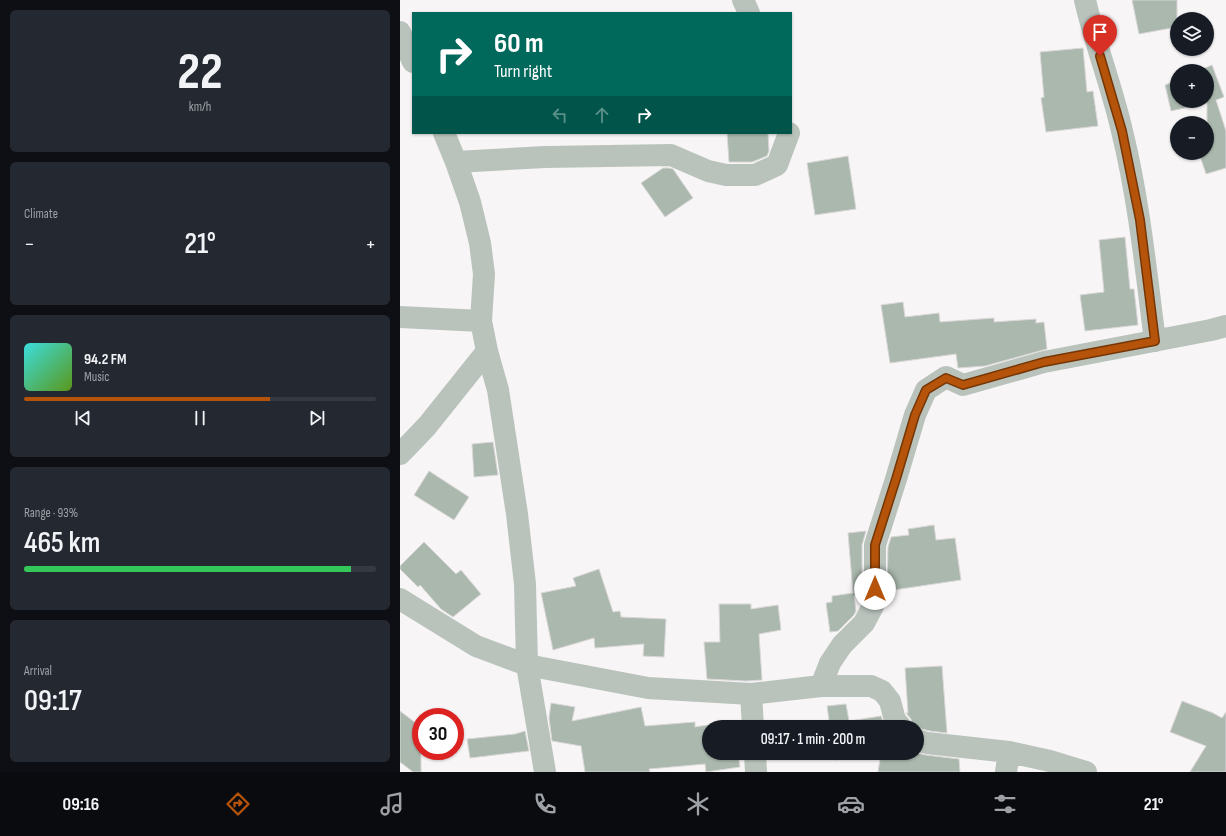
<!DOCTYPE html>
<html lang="en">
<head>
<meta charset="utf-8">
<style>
  body { margin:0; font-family:"Sofia Sans Condensed",sans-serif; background:#242831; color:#f1f3f6; height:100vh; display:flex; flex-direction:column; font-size:15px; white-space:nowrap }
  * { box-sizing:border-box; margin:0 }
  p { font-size:13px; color:#9ea1a6 }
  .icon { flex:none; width:22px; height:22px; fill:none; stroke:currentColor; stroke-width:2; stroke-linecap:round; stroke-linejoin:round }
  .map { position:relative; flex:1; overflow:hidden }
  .panel { display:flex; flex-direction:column; gap:10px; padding:10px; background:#0d0f14; width:400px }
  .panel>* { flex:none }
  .hud { position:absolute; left:12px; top:12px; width:380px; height:122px; border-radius:0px; box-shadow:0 1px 3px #0004; background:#00695c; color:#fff; overflow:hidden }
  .controls { position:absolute; left:770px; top:12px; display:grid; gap:8px }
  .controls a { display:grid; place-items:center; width:44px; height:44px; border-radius:50%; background:#171b24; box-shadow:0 1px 3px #0004; font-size:20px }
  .speed { position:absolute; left:12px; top:708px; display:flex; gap:8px; font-size:20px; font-weight:700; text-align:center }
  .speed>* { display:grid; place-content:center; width:52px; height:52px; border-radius:50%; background:#171b24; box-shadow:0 1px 3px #0004; line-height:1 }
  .speed .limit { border:6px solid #d22; background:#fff; color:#111 }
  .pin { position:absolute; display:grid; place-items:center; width:34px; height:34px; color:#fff; margin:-41px -17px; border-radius:50% 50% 50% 0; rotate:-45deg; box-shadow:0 0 4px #0007 }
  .pin .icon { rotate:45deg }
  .me { position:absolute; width:44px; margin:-22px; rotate:0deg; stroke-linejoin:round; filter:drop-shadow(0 0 3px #0008) }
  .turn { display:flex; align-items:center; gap:14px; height:84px; padding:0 16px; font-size:18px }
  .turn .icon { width:52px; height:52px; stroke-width:2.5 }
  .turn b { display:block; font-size:28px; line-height:34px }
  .lanes { display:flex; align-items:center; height:38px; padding:0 16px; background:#0003; justify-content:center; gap:20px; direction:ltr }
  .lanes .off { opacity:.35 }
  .big { font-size:30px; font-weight:600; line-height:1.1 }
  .panel .card { flex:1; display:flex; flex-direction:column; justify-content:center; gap:6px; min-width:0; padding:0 14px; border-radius:6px; background:#242831 }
  .panel .dial { align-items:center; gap:0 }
  .dial b { font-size:52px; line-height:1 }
  .song { display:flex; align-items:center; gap:12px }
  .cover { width:48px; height:48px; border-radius:6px; background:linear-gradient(135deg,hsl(180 70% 55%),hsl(90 70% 35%)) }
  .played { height:4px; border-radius:2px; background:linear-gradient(90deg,#b45309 70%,#363941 70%) }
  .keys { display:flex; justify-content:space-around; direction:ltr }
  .heat { display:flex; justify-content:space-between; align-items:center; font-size:22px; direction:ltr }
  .charge { height:6px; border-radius:3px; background:linear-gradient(90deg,#34c759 93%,#363941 0) }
  .trip { position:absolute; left:302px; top:720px; width:222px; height:40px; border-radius:20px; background:#171b24; box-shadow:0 1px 3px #0004; font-weight:600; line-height:40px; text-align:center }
  .tab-bar { display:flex; height:64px; justify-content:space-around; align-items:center; background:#090b0e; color:#9ea1a6 }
  .tab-bar .icon { width:28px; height:28px }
  .tab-bar .on { color:#b45309 }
  .tab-bar b { font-size:18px; color:#f1f3f6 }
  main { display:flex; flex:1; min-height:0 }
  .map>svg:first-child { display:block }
  .building { fill:#aab8ad; stroke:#dad7d8 }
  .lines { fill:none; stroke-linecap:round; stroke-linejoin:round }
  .street { stroke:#b9c3bc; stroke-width:22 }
  .route-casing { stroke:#753606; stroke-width:10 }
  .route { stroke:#b45309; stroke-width:7 }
</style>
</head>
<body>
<main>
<section class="panel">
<div class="card dial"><b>22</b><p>km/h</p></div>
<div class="card"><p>Climate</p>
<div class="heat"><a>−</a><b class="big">21°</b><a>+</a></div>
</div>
<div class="card">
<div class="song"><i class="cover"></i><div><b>94.2 FM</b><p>Music</p></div></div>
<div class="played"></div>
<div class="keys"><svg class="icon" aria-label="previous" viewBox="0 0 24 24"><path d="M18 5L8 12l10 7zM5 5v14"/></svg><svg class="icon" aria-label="pause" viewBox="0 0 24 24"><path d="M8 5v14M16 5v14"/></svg><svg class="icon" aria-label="next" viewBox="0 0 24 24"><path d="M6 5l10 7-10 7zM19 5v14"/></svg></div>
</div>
<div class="card"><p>Range · 93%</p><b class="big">465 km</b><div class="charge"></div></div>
<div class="card"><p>Arrival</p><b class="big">09:17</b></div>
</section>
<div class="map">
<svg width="826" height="772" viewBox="0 0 826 772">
  <rect width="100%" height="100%" fill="#f8f5f6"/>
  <path class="building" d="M 732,0 L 777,0 L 777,27 L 739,34 Z
    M 683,48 L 687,92 L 693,91 L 698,126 L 646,132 L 641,98 L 644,97 L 640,52 Z
    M 812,65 L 824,97 L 816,100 L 826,131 L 826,168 L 806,174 L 799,153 L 807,153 L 807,103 L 771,111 L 765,85 L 777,80 L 777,101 L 807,101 L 807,71 L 798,71 Z
    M 327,133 L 368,133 L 369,151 L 367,156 L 352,162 L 329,162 Z
    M 448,156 L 456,209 L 415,215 L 407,163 Z
    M 263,168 L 269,168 L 273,169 L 293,198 L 265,217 L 241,183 Z
    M 725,237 L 730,289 L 734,289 L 738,325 L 685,331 L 680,295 L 704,292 L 699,240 Z
    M 503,302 L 505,317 L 539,313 L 540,322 L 594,318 L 594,322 L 636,319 L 636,323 L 644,322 L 647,349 L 585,366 L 558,368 L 556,354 L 490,363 L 481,305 Z
    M 93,442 L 98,475 L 74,477 L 72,444 Z
    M 29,471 L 69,497 L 54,520 L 14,495 Z
    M 534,525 L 536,540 L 555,538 L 561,580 L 487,591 L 488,547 L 491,537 L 509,535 L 508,529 Z
    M 466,531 L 462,545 L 462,594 L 454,596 L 456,611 L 454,615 L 438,631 L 430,632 L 426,603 L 432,602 L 432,596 L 453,593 L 448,533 Z
    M 24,542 L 56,574 L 61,570 L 81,594 L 53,617 L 41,609 L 20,585 L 18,587 L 0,569 L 0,566 Z
    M 199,569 L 213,612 L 220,611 L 221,617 L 266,619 L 264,657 L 243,656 L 244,644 L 195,648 L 194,638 L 153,650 L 141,593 L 176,586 L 173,578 Z
    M 319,604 L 351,604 L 351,609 L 378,605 L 381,630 L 359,634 L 362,680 L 346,681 L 307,679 L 304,642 L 320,642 Z
    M 542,666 L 547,733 L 530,731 L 513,727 L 511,719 L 506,713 L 508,713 L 505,668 Z
    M 782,701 L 813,713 L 822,718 L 826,712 L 826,772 L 790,772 L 806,746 L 770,732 Z
    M 151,703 L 175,707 L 172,721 L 241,707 L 245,726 L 295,722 L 295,727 L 333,721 L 334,727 L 309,727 L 309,753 L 338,753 L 340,767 L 306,772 L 305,764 L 249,769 L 250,772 L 185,772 L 181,746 L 152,741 L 149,718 Z
    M 446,704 L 449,721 L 481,716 L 485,727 L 430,727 L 427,706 Z
    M 0,711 L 21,727 L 21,772 L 13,772 L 0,762 Z
    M 125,731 L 129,751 L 70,758 L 67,739 L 115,734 Z
    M 434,753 L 517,753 L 526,755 L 559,759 L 560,772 L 478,772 L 481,753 L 435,760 Z"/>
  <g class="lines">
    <path class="street" d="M 343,0 L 349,13
      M 685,0 C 695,44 712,87 722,131 C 739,200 746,271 755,341
      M 0,32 L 13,62
      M 44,133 L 56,162 L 70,202 L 80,243 L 84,274 L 81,321 L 87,351 L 98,390 L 117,514 L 125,584 L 127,665 L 145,772
      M 56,162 L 145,157 L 271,155 L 308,171 L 326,175 L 355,175 L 377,165 L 389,133
      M 0,317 L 81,321
      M 0,454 L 27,426 L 87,351
      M 0,599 L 76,646 L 127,665 L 248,688 L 351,694 L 421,686 L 471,686 L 482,691 L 490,701 L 495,720 L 501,727
      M 421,686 L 430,663 L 442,645 L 464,623 L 473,606 L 475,589 L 475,545 L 496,479 L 515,415 L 526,390 L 546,377 L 563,385 L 644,362 L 811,330 L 826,326
      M 351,694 L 353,727
      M 517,740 L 527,743 L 609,752 L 650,761 L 686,772
      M 355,753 L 356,772
      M 606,772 L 609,752"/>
  </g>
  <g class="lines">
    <defs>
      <path id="route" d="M 475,589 L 475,545 L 496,479 L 515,415 L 526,390 L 546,378 L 563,385 L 644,362 L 755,341 L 740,220 L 722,131 L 700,56"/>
    </defs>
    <use href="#route" class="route-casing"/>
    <use href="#route" class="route"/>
  </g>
</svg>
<div class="controls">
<a><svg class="icon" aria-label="layers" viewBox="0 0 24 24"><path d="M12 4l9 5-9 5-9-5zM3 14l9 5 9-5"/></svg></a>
<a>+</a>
<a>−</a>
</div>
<div class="speed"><div class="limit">30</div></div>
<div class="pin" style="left:700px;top:56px;background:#d93025"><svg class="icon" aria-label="arrive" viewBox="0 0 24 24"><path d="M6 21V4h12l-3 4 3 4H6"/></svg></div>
<svg class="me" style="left:475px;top:589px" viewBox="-20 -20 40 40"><circle r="19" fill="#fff"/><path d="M0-13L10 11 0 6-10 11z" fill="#b45309"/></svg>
<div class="trip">09:17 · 1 min · 200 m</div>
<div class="hud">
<div class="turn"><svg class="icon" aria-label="right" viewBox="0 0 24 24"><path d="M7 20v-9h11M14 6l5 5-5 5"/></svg><div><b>60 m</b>Turn right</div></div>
<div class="lanes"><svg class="icon off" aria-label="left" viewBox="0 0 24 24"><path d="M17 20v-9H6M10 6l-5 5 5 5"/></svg><svg class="icon off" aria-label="ahead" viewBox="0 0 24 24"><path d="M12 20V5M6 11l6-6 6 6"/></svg><svg class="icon" aria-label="right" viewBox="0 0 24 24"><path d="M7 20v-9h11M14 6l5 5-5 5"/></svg></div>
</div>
</div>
</main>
<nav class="tab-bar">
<b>09:16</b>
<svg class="icon on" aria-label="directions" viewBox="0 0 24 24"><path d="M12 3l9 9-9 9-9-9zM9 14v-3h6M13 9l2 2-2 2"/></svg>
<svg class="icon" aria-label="music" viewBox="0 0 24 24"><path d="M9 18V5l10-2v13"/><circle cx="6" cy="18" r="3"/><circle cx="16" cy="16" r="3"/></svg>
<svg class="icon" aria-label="phone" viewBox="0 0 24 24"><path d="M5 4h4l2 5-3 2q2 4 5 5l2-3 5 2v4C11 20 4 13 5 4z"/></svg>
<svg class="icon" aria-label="climate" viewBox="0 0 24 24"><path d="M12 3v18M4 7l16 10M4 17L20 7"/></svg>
<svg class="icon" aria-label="car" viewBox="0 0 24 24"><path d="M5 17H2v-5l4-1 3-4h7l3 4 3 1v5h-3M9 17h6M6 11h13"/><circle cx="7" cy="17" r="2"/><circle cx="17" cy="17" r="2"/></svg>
<svg class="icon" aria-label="filters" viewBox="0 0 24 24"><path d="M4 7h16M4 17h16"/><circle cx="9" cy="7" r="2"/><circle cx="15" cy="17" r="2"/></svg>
<b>21°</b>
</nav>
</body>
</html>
